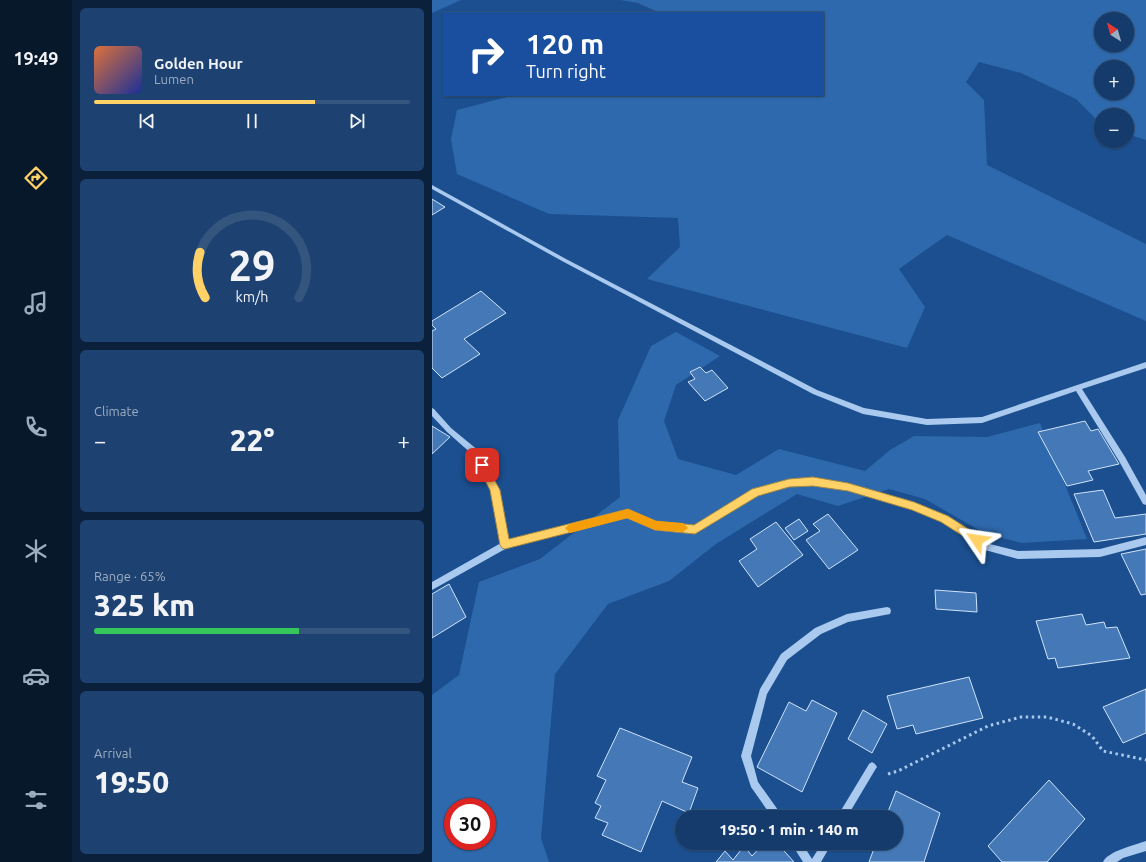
<!DOCTYPE html>
<html lang="en">
<head>
<meta charset="utf-8">
<style>
  body { margin:0; font-family:Ubuntu,sans-serif; background:#1d4271; color:#f1f3f6; height:100vh; display:flex; flex-direction:column; font-size:15px; white-space:nowrap }
  * { box-sizing:border-box; margin:0 }
  p { font-size:13px; color:#9dadc1 }
  .icon { flex:none; width:22px; height:22px; fill:none; stroke:currentColor; stroke-width:2; stroke-linecap:round; stroke-linejoin:round }
  .map { position:relative; flex:1; overflow:hidden }
  .drawer { display:flex; flex-direction:column; gap:8px; padding:8px; background:#0b203b; width:360px }
  .drawer>* { flex:none }
  .hud { position:absolute; left:12px; top:12px; width:380px; height:84px; border-radius:0px; box-shadow:0 1px 3px #0004,0 0 0 1px #33557e; background:#1a4fa0; color:#fff; overflow:hidden }
  .needle { width:26px; rotate:323deg }
  .controls { position:absolute; left:662px; top:12px; display:grid; gap:8px }
  .controls a { display:grid; place-items:center; width:40px; height:40px; border-radius:50%; background:#143b6b; box-shadow:0 1px 3px #0004,0 0 0 1px #33557e; font-size:20px }
  .speed { position:absolute; left:12px; top:798px; display:flex; gap:8px; font-size:20px; font-weight:700; text-align:center }
  .speed>* { display:grid; place-content:center; width:52px; height:52px; border-radius:50%; background:#143b6b; box-shadow:0 1px 3px #0004,0 0 0 1px #33557e; line-height:1 }
  .speed .limit { border:6px solid #d22; background:#fff; color:#111 }
  .pin { position:absolute; display:grid; place-items:center; width:34px; height:34px; color:#fff; margin:-17px; border-radius:8px; box-shadow:0 2px 6px #0006 }
  .me { position:absolute; width:44px; margin:-22px; rotate:302deg; stroke-linejoin:round; filter:drop-shadow(0 0 3px #0008) }
  .turn { display:flex; align-items:center; gap:14px; height:84px; padding:0 16px; font-size:18px }
  .turn .icon { width:52px; height:52px; stroke-width:2.5 }
  .turn b { display:block; font-size:28px; line-height:34px }
  .big { font-size:30px; font-weight:800; line-height:1.1 }
  .drawer .card { flex:1; display:flex; flex-direction:column; justify-content:center; gap:6px; min-width:0; padding:0 14px; border-radius:6px; background:#1d4271 }
  .drawer .dial { align-items:center; gap:0 }
  .dial svg { height:104px; overflow:visible; fill:none; stroke:#33557e; stroke-width:7; stroke-linecap:round; text-anchor:middle }
  .dial text { fill:#f1f3f6; stroke:none }
  .song { display:flex; align-items:center; gap:12px }
  .cover { width:48px; height:48px; border-radius:6px; background:linear-gradient(135deg,hsl(20 70% 55%),hsl(230 70% 35%)) }
  .played { height:4px; border-radius:2px; background:linear-gradient(90deg,#ffd166 70%,#33557e 70%) }
  .keys { display:flex; justify-content:space-around; direction:ltr }
  .heat { display:flex; justify-content:space-between; align-items:center; font-size:22px; direction:ltr }
  .charge { height:6px; border-radius:3px; background:linear-gradient(90deg,#34c759 65%,#33557e 0) }
  .trip { position:absolute; left:243px; top:810px; width:228px; height:40px; border-radius:20px; background:#143b6b; box-shadow:0 1px 3px #0004,0 0 0 1px #33557e; font-weight:800; line-height:40px; text-align:center }
  main { display:flex; flex:1; min-height:0 }
  .tabs { display:flex; flex-direction:column; width:72px; justify-content:space-around; align-items:center; background:#08182b; color:#9dadc1 }
  .tabs .icon { width:28px; height:28px }
  .tabs .on { color:#ffd166 }
  .tabs b { font-size:18px; color:#f1f3f6 }
  .map>svg:first-child { display:block }
  .green { fill:#2e69ad; fill-rule:evenodd }
  .building { fill:#4478b7; stroke:#cfe3fa }
  .lines { fill:none; stroke-linecap:round; stroke-linejoin:round }
  .path { stroke:#a9c9ee; stroke-width:3; stroke-dasharray:2.5 3.5; stroke-linecap:butt }
  .minor { fill:#a9c9ee; fill-rule:evenodd }
  .route { fill:#ffd166; stroke:#a68842 }
  .slow { fill:#f59e0b }
</style>
</head>
<body>
<main>
<nav class="tabs">
<b>19:49</b>
<svg class="icon on" aria-label="directions" viewBox="0 0 24 24"><path d="M12 3l9 9-9 9-9-9zM9 14v-3h6M13 9l2 2-2 2"/></svg>
<svg class="icon" aria-label="music" viewBox="0 0 24 24"><path d="M9 18V5l10-2v13"/><circle cx="6" cy="18" r="3"/><circle cx="16" cy="16" r="3"/></svg>
<svg class="icon" aria-label="phone" viewBox="0 0 24 24"><path d="M5 4h4l2 5-3 2q2 4 5 5l2-3 5 2v4C11 20 4 13 5 4z"/></svg>
<svg class="icon" aria-label="climate" viewBox="0 0 24 24"><path d="M12 3v18M4 7l16 10M4 17L20 7"/></svg>
<svg class="icon" aria-label="car" viewBox="0 0 24 24"><path d="M5 17H2v-5l4-1 3-4h7l3 4 3 1v5h-3M9 17h6M6 11h13"/><circle cx="7" cy="17" r="2"/><circle cx="17" cy="17" r="2"/></svg>
<svg class="icon" aria-label="filters" viewBox="0 0 24 24"><path d="M4 7h16M4 17h16"/><circle cx="9" cy="7" r="2"/><circle cx="15" cy="17" r="2"/></svg>
</nav>
<section class="drawer">
<div class="card">
<div class="song"><i class="cover"></i><div><b>Golden Hour</b><p>Lumen</p></div></div>
<div class="played"></div>
<div class="keys"><svg class="icon" aria-label="previous" viewBox="0 0 24 24"><path d="M18 5L8 12l10 7zM5 5v14"/></svg><svg class="icon" aria-label="pause" viewBox="0 0 24 24"><path d="M8 5v14M16 5v14"/></svg><svg class="icon" aria-label="next" viewBox="0 0 24 24"><path d="M6 5l10 7-10 7zM19 5v14"/></svg></div>
</div>
<div class="card dial"><svg viewBox="0 0 100 80">
<path d="M14 69A42 42 0 1 1 86 69"/>
<path d="M14 69A42 42 0 0 1 10 34" stroke="#ffd166"/>
<text x="50" y="56" font-size="32" font-weight="700">29</text>
<text x="50" y="72" font-size="11">km/h</text>
</svg></div>
<div class="card"><p>Climate</p>
<div class="heat"><a>−</a><b class="big">22°</b><a>+</a></div>
</div>
<div class="card"><p>Range · 65%</p><b class="big">325 km</b><div class="charge"></div></div>
<div class="card"><p>Arrival</p><b class="big">19:50</b></div>
</section>
<div class="map">
<svg width="714" height="862" viewBox="0 0 714 862">
  <rect width="100%" height="100%" fill="#1b4f8f"/>
  <path class="green" d="M 0,0 L 29,0 L 0,13 Z
    M 188,0 L 714,0 L 714,140 L 695,134 L 695,115 L 669,115 L 669,124 L 644,99 L 589,73 L 547,62 L 534,82 L 552,100 L 555,165 L 714,244 L 714,321 L 515,235 L 467,269 L 493,307 L 475,348 L 215,279 L 248,247 L 246,218 L 117,214 L 25,174 L 19,139 L 25,110 L 83,95 L 391,95 L 391,13 L 228,13 L 206,3 ZM 669,19 L 695,19 L 695,45 L 669,45 ZM 669,67 L 695,67 L 695,93 L 669,93 Z
    M 244,332 L 288,356 L 244,385 L 232,421 L 246,459 L 304,475 L 347,449 L 433,471 L 458,450 L 482,436 L 555,437 L 608,423 L 655,539 L 590,543 L 552,533 L 493,499 L 457,489 L 406,506 L 365,494 L 284,544 L 237,581 L 176,604 L 123,674 L 109,838 L 117,862 L 0,862 L 0,695 L 27,675 L 47,582 L 108,559 L 188,497 L 186,420 L 219,346 ZM 21,807 L 55,807 L 55,841 L 21,841 Z"/>
  <path class="building" d="M 0,199 L 13,207 L 0,215 Z
    M 49,291 L 74,313 L 32,339 L 48,354 L 10,378 L 0,368 L 0,331 L 4,329 L 0,325 L 0,321 Z
    M 268,367 L 274,373 L 280,370 L 296,388 L 273,401 L 256,382 L 263,379 L 258,372 Z
    M 653,421 L 659,431 L 666,429 L 687,464 L 656,471 L 661,480 L 635,486 L 606,432 Z
    M 0,426 L 18,437 L 0,454 Z
    M 671,490 L 683,518 L 714,514 L 714,534 L 662,542 L 642,494 Z
    M 396,514 L 426,550 L 397,569 L 374,540 L 388,531 L 381,524 Z
    M 367,519 L 376,531 L 362,540 L 353,528 Z
    M 344,522 L 371,555 L 326,587 L 307,561 L 325,549 L 318,539 Z
    M 714,549 L 714,594 L 709,595 L 689,554 Z
    M 17,584 L 34,617 L 0,638 L 0,594 Z
    M 503,590 L 544,593 L 545,612 L 504,609 Z
    M 650,614 L 654,625 L 672,622 L 674,628 L 685,627 L 698,658 L 626,668 L 623,658 L 616,659 L 604,621 Z
    M 537,677 L 551,718 L 484,734 L 481,725 L 465,729 L 455,696 Z
    M 714,689 L 714,733 L 691,743 L 671,707 Z
    M 380,700 L 405,713 L 370,792 L 325,767 L 357,702 L 374,711 Z
    M 431,710 L 455,724 L 440,753 L 416,739 Z
    M 188,728 L 260,757 L 250,782 L 266,788 L 257,813 L 230,801 L 209,852 L 170,835 L 176,823 L 163,818 L 169,806 L 163,803 L 174,780 L 165,776 Z
    M 617,780 L 653,819 L 615,862 L 570,862 L 556,846 Z
    M 464,791 L 508,813 L 492,862 L 437,862 L 444,843 L 464,843 L 464,817 L 454,817 Z
    M 332,843 L 345,843 L 362,862 L 284,862 L 293,851 L 301,860 L 312,846 L 320,856 Z"/>
  <g class="lines">
    <path class="path" d="M 456,774 L 466,771 L 556,726 L 589,717 L 615,717 L 641,724 L 660,736 L 671,751 L 714,760"/>
    <path class="minor" d="M 0,185 L 134,259 L 385,390 L 432,408 L 495,419 L 550,417 L 714,362 L 714,368 L 650,389 L 693,457 L 714,495 L 714,505 L 711,504 L 687,461 L 644,391 L 550,423 L 495,425 L 431,414 L 381,394 L 130,261 L 0,189 Z
      M 0,408 L 2,409 L 19,428 L 47,451 L 67,490 L 76,541 L 196,510 L 224,522 L 262,525 L 321,490 L 357,480 L 381,479 L 416,484 L 482,503 L 515,517 L 558,544 L 586,551 L 668,549 L 714,537 L 714,545 L 668,557 L 586,559 L 553,550 L 509,521 L 481,509 L 416,490 L 381,485 L 357,486 L 326,495 L 263,532 L 223,528 L 196,516 L 75,548 L 0,590 L 0,582 L 69,543 L 59,490 L 41,455 L 15,432 L 0,416 Z
      M 455,607 L 458,608 L 459,611 L 458,614 L 416,622 L 389,634 L 355,660 L 335,694 L 319,756 L 326,782 L 351,817 L 340,817 L 319,787 L 309,756 L 328,689 L 349,654 L 383,628 L 415,614 Z
      M 440,762 L 443,764 L 445,767 L 443,770 L 415,817 L 405,817 L 437,764 Z
      M 714,841 L 714,851 L 691,858 L 685,862 L 671,862 C 676,851 703,845 714,841 Z
      M 359,843 L 370,843 L 380,859 L 390,843 L 400,843 L 389,862 L 371,862 Z"/>
  </g>
  <path class="route" d="M 50,461 L 53,463 L 68,490 L 77,539 L 196,509 L 224,521 L 262,525 L 320,489 L 357,479 L 381,477 L 416,483 L 482,502 L 516,516 L 549,537 L 550,540 L 549,543 L 542,543 L 509,522 L 480,510 L 416,491 L 381,486 L 357,487 L 326,496 L 263,534 L 223,530 L 195,518 L 73,549 L 70,548 L 68,545 L 58,490 L 45,465 Z"/>
  <path class="slow" d="M 196,509 L 224,521 L 251,523 L 256,528 L 251,532 L 223,530 L 195,518 L 138,533 L 133,528 L 138,524 Z"/>
</svg>
<div class="controls">
<a><svg class="needle" viewBox="-14 -14 28 28"><path d="M0-13l5 13h-10z" fill="#e53935"/><path d="M0 13l5-13h-10z" fill="#9dadc1"/></svg></a>
<a>+</a>
<a>−</a>
</div>
<div class="speed"><div class="limit">30</div></div>
<div class="pin" style="left:50px;top:465px;background:#d93025"><svg class="icon" aria-label="arrive" viewBox="0 0 24 24"><path d="M6 21V4h12l-3 4 3 4H6"/></svg></div>
<svg class="me" style="left:545px;top:540px" viewBox="-20 -20 40 40"><path d="M0-17L14 15 0 8-14 15z" fill="#ffd166" stroke="#fff" stroke-width="4"/></svg>
<div class="trip">19:50 · 1 min · 140 m</div>
<div class="hud">
<div class="turn"><svg class="icon" aria-label="right" viewBox="0 0 24 24"><path d="M7 20v-9h11M14 6l5 5-5 5"/></svg><div><b>120 m</b>Turn right</div></div>
</div>
</div>
</main>
</body>
</html>
